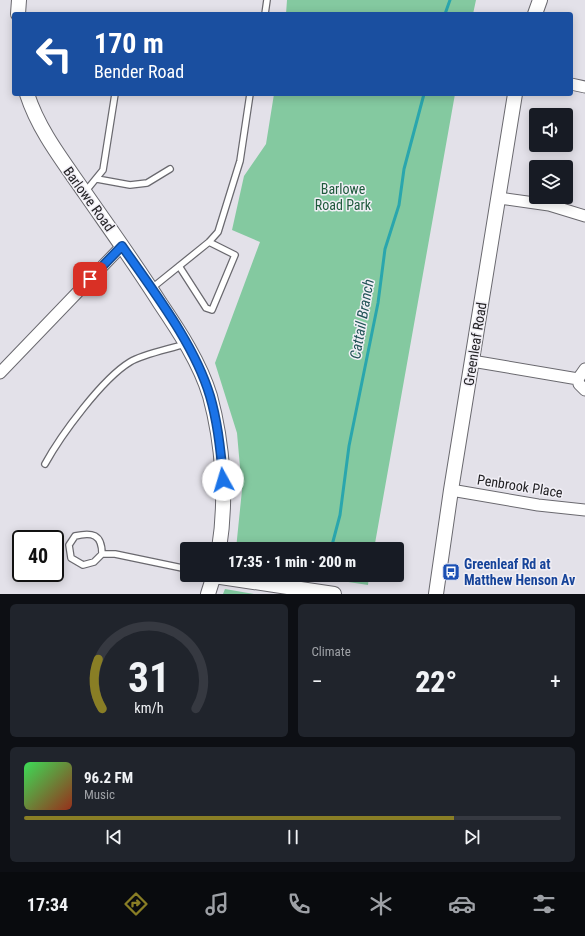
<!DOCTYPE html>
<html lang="en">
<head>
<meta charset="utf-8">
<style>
  body { margin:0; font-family:"Roboto Condensed",sans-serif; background:#20242c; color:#f1f3f6; height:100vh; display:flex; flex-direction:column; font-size:15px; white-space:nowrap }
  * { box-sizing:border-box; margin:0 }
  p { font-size:13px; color:#9ea1a6 }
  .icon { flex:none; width:22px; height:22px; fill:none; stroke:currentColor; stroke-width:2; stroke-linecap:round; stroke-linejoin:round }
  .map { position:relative; height:594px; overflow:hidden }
  .sheet { display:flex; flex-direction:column; gap:10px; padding:10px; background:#0d0f14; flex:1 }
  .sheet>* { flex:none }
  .guide { position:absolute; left:12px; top:12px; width:561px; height:84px; border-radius:4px; box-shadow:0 2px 10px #0003; background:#1a4fa0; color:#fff; overflow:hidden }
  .buttons { position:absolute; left:529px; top:108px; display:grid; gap:8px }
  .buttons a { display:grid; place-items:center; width:44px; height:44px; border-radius:4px; background:#171b24; box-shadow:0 2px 10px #0003; font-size:20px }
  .speed { position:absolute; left:12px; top:530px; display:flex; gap:8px; font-size:20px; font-weight:700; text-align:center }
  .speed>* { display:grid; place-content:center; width:52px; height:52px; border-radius:50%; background:#171b24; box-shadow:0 2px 10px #0003; line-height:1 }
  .speed .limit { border:2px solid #111; border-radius:6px; background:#fff; color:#111 }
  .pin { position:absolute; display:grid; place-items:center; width:34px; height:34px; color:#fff; margin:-17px; border-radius:8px; box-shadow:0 2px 6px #0006 }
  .me { position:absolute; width:44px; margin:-22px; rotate:354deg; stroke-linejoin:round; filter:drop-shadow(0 0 3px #0008) }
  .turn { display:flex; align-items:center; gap:14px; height:84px; padding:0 16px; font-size:18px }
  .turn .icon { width:52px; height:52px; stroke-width:2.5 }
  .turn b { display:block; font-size:28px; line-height:34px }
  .big { font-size:30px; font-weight:800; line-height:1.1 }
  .sheet .tile { flex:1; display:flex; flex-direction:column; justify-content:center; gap:6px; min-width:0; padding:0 14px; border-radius:6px; background:#20242c }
  .sheet .dial { align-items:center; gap:0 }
  .dial svg { height:104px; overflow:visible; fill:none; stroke:#363941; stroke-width:7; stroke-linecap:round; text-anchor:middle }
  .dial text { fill:#f1f3f6; stroke:none }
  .song { display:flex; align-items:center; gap:12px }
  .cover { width:48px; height:48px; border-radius:6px; background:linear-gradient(135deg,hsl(130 70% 55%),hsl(10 70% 35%)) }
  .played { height:4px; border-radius:2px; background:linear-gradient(90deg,#897e25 80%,#363941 80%) }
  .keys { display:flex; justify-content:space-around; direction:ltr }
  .heat { display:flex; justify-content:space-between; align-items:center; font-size:22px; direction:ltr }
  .sheet .tiles { flex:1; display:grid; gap:10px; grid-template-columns:1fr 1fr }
  .tile:last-child { grid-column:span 2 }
  .trip { position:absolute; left:180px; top:542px; width:224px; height:40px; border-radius:4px; background:#171b24; box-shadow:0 2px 10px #0003; font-weight:800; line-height:40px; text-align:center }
  .menu { display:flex; height:64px; justify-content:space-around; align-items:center; background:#090b0e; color:#9ea1a6 }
  .menu .icon { width:28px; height:28px }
  .menu .on { color:#897e25 }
  .menu b { font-size:18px; color:#f1f3f6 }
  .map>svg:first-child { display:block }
  .green { fill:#84c9a0 }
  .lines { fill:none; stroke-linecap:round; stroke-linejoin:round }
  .stream { stroke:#2aa6ad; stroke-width:3 }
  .service-casing { stroke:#6a696f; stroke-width:8 }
  .minor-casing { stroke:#6a696f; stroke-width:13 }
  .tertiary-casing { stroke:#6a696f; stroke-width:16 }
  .service { stroke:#fff; stroke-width:5.5 }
  .minor { stroke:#fff; stroke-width:11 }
  .tertiary { stroke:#fff; stroke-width:14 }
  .route-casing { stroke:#114b97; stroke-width:10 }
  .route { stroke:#1a73e8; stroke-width:7 }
  .labels { text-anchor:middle; stroke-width:3; stroke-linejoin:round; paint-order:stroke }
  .park-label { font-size:14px; fill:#1f5a3c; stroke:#f1eff6 }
  .street-label { font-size:14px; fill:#222124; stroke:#f1eff6 }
  .transit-label { font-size:14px; font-weight:bold; fill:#164399; stroke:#f1eff6; text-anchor:start }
  .water-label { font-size:15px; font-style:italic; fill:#225457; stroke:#f1eff6 }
</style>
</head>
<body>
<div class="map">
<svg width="585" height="594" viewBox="0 0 585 594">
  <rect width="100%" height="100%" fill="#e3e1e9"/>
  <path class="green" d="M 287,0 L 476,0 L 473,14 L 286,14 Z
    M 274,94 L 455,94 L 374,549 L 236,549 L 242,490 L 237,433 L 215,363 L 260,242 L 232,230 L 244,176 L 266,144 Z
    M 302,575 L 369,575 L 368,585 Z
    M 225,589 L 254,594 L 223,594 Z"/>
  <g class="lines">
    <path class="stream" d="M 445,14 L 450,0
      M 331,549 L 340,515 L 349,446 L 378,303 L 385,249 L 399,205 L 404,169 L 424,94
      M 323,580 L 324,575"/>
    <defs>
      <path id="service" d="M 265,14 L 267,0
        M 97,179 L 130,185 L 147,183 L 170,169
        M 85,192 L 103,170 L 115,94
        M 179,266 L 206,308 L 212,310 L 235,255 L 209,242
        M 152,288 L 209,242 L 218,232 L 240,161 L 250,94
        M 45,464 C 61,435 102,379 130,362 C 143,354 170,349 185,344
        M 102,554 C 102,534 92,532 75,536 L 69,545 L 71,558 L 83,565 L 94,562 L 102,554 L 115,554 L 187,569"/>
      <path id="minor" d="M 571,84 L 585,87
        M 499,198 L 549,205 L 585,216
        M 472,361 L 578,379
        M 585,369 L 578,379 L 579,384 L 585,390
        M 0,373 L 122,246
        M 451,490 L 538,505 L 585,510"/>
      <path id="tertiary" d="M 18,14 L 19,0
        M 535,14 L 540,0
        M 27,94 C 39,131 63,161 85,193 C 110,229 136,265 160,303 C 179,331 200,363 210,396 C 223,444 227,500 219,549
        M 214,576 L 334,594
        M 208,594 L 214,575
        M 436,594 L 451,490 L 515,94"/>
    </defs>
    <use href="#service" class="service-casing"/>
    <use href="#minor" class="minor-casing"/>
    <use href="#tertiary" class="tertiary-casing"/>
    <use href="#service" class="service"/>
    <use href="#minor" class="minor"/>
    <use href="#tertiary" class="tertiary"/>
  </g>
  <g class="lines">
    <defs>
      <path id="route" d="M 90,279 L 122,246 C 153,291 194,343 210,396 C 218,423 221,451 223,480"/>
    </defs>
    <use href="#route" class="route-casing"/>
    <use href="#route" class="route"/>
  </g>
  <defs>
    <symbol id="bus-square" viewBox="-11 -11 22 22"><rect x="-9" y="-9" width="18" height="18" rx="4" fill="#1a4fb4" stroke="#f1eff6"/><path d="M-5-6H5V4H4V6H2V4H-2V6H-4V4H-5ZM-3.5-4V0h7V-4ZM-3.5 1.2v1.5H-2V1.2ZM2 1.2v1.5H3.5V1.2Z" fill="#fff"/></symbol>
  </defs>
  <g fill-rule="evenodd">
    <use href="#bus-square" x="441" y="562" width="20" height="20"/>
  </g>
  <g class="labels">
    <g class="park-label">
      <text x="343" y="194">Barlowe<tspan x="343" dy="16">Road Park</tspan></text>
    </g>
    <g class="street-label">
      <text transform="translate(89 199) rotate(54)" y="5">Barlowe Road</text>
      <text transform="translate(475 344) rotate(-81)" y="5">Greenleaf Road</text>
      <text transform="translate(520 486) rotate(9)" y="5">Penbrook Place</text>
    </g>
    <g class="transit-label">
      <text x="464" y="569">Greenleaf Rd at<tspan x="464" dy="16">Matthew Henson Av</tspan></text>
    </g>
    <g class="water-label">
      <text transform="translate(362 319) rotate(-80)" y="5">Cattail Branch</text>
    </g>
  </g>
</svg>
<div class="buttons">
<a><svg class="icon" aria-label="sound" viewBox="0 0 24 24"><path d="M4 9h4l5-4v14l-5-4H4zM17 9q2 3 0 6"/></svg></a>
<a><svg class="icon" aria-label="layers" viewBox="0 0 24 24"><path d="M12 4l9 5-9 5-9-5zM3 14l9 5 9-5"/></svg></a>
</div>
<div class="speed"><div class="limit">40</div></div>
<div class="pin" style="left:90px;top:279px;background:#d93025"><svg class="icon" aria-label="arrive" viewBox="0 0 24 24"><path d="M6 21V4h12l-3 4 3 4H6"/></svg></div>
<svg class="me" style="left:223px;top:480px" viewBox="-20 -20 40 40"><circle r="19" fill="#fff"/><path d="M0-13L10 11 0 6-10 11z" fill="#1a73e8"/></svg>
<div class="trip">17:35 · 1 min · 200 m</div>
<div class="guide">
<div class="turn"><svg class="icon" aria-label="left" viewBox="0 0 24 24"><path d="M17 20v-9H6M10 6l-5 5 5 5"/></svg><div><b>170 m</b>Bender Road</div></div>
</div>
</div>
<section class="sheet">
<div class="tiles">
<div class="tile dial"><svg viewBox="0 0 100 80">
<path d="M14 69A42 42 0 1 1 86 69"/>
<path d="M14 69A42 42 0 0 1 11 31" stroke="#897e25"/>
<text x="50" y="56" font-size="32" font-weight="700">31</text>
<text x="50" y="72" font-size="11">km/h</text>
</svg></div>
<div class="tile"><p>Climate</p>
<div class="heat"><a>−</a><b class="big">22°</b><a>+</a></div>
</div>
<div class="tile">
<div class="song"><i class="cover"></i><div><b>96.2 FM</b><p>Music</p></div></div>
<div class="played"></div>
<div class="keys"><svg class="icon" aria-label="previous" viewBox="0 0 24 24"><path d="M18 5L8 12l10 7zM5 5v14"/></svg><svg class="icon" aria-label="pause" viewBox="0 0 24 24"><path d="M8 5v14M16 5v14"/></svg><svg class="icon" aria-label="next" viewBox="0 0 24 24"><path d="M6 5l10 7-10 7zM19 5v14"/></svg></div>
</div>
</div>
</section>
<nav class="menu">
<b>17:34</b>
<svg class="icon on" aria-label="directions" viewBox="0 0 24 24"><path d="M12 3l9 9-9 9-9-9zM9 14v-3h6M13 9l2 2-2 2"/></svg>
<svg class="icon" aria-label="music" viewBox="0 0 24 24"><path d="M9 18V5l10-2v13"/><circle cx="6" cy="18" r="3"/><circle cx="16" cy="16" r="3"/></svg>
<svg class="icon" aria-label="phone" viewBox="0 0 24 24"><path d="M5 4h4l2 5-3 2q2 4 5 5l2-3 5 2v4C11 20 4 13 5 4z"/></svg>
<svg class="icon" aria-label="climate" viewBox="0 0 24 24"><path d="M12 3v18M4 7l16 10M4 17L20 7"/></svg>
<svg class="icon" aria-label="car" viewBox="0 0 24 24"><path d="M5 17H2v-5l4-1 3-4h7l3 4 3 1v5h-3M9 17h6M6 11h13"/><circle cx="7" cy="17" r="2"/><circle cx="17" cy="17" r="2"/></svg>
<svg class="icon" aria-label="filters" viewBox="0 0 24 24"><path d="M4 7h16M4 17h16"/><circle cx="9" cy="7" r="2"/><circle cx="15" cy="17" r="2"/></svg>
</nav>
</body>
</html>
